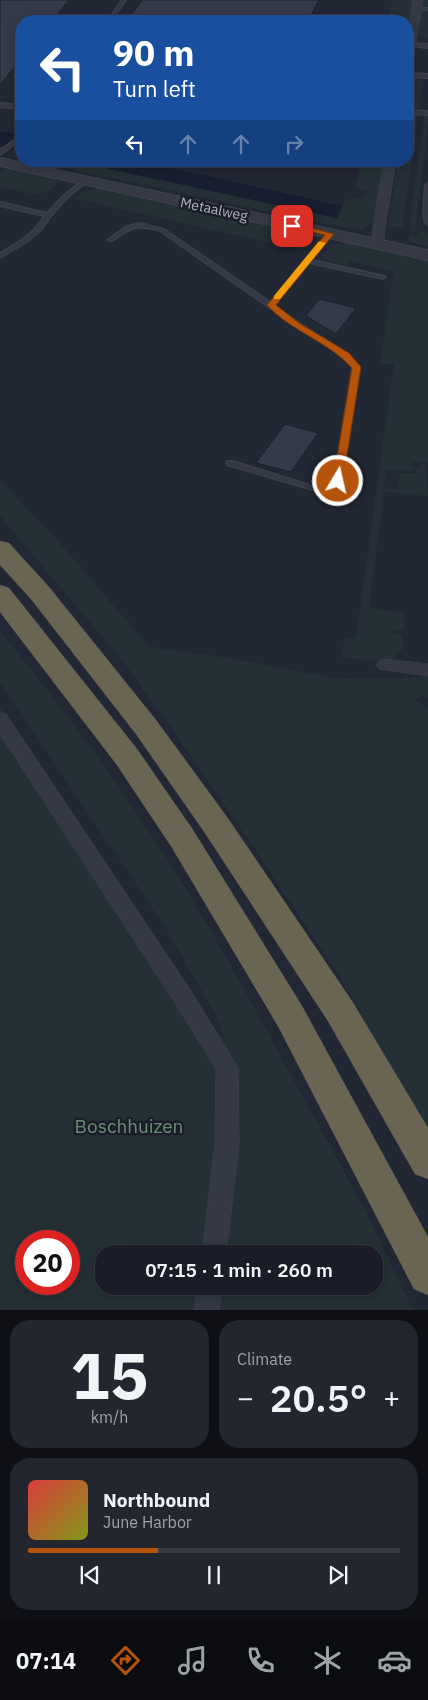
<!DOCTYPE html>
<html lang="en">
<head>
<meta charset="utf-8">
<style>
  body { margin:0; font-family:"IBM Plex Sans",sans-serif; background:#23262f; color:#f1f3f6; height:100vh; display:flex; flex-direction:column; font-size:19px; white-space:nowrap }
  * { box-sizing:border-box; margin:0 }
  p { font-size:16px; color:#9fa2a7 }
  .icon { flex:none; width:28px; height:28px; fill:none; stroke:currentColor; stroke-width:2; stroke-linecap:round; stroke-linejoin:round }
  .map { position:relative; height:1310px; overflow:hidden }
  .sheet { display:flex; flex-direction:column; gap:10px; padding:10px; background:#0e1015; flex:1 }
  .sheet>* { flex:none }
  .guide { position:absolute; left:15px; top:15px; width:399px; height:152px; border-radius:20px; box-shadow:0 2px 12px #0003,0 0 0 1px #383b44; background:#1a4fa0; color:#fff; overflow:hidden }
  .speed { position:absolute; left:15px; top:1230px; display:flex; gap:10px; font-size:25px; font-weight:700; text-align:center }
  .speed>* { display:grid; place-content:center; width:65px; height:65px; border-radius:50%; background:#1a1d27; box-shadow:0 2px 12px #0003,0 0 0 1px #383b44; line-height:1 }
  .speed .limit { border:8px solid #d22; background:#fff; color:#111 }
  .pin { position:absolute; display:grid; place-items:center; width:42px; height:42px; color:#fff; margin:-21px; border-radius:10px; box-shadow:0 2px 8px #0006 }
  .me { position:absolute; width:55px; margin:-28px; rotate:9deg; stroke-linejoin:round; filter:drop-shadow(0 0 4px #0008) }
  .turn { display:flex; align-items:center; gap:18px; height:105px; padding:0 15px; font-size:22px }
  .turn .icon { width:65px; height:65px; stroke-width:2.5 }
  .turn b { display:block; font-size:35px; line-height:42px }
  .lanes { display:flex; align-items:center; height:48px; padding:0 15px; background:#0003; justify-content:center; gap:25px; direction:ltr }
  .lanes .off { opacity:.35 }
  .big { font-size:38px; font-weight:600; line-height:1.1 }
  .sheet .tile { flex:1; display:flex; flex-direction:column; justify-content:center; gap:8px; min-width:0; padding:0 18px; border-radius:20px; background:#23262f }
  .sheet .dial { align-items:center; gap:0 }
  .dial b { font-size:65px; line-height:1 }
  .song { display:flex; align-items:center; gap:15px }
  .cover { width:60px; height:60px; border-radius:8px; background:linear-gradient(135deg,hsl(0 70% 55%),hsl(70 70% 35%)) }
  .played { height:5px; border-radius:2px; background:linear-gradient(90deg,#b45309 35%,#383b44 35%) }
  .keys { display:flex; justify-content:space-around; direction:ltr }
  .heat { display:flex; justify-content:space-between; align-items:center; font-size:28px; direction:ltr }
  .sheet .tiles { flex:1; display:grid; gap:10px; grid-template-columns:1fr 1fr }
  .tile:last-child { grid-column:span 2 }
  .trip { position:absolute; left:95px; top:1245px; width:288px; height:50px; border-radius:20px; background:#1a1d27; box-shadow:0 2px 12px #0003,0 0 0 1px #383b44; font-weight:600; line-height:50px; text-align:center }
  .tabs { display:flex; height:80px; justify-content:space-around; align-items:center; background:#0a0c10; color:#9fa2a7 }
  .tabs .icon { width:35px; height:35px }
  .tabs .selected { color:#b45309 }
  .tabs b { font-size:22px; color:#f1f3f6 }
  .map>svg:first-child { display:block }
  .green { fill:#243035; fill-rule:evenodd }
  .water { fill:#171e2f }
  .building { fill:#343a4a; stroke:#1c202b }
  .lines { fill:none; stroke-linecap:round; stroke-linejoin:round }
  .service-casing { stroke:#3e424e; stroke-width:2 }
  .minor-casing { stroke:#3e424e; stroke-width:1 }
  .tertiary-casing { stroke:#3e424e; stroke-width:2 }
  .motorway-casing { stroke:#3f444f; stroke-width:1 }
  .service { fill:#353945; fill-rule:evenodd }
  .minor { fill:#353945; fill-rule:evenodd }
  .tertiary { fill:#353945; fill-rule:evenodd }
  .motorway { fill:#6a6453; fill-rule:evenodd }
  .route { fill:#b45309; stroke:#753606 }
  .slow { fill:#f59e0b }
  .labels { text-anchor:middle; stroke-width:5; stroke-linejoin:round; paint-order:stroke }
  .far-street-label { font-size:14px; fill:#afb4c1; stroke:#1b1e29 }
  .near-park-label { font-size:19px; fill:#6a8f78; stroke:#1b1e29 }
</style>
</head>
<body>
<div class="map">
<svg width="428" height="1310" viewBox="0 0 428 1310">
  <rect width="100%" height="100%" fill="#222734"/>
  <path class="green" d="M 392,0 L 412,0 L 408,25 L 408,21 L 388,21 Z
    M 422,0 L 428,0 L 428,38 L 418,36 Z
    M 414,79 L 423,80 L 419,111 L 408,109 L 410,80 Z
    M 408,116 L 418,116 L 402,228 L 388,226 L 398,161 L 408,161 Z
    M 424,116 L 428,116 L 428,124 L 415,230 L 428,233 L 428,246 L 409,242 L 409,235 L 416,236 L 419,233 L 409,230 Z
    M 34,161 L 72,161 L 337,218 L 346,200 L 364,196 L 368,192 L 360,190 L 356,186 L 361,161 L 384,161 L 375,221 L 362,230 L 331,225 Z
    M 10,168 L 56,178 L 57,182 C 45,203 18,190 0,186 L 0,171 Z
    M 99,188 L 308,234 L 311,239 L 302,250 L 76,199 L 81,193 Z
    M 349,242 L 428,259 L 428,463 L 412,462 L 411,466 L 414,467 L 414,471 L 387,470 L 384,488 L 397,489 L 400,473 L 416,473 L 416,467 L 420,468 L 420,464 L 426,465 L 428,496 L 384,492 L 369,607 L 405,614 L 404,630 L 394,631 L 394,634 L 402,634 L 404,647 L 392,662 L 342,658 L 345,638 L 356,639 L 394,364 L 380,364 L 394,271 L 348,260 L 344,266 L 325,260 L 322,255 L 331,245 Z
    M 0,480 L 59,542 L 149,647 L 216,656 L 341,679 L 428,677 L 428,699 L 422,695 L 415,699 L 428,709 L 428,1131 L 338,974 L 191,755 L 122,660 L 0,516 Z
    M 0,630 L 73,723 L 120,788 L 179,877 L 229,962 L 364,1208 L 413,1310 L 0,1310 L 0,707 L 193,1007 L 224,1039 L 219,1021 L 168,932 L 12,699 L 0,684 ZM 26,1241 L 69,1241 L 69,1284 L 26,1284 ZM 104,1254 L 374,1254 L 374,1286 L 104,1286 Z"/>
  <path class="water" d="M 0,131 L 21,135 L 21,151 L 0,146 Z
    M 72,161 L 141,161 L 342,206 L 337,218 Z"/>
  <path class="building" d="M 0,0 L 69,0 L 52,21 L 21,21 L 21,59 L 0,85 Z
    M 142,0 L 319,0 L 308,21 L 127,21 Z
    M 319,299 L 356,308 L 336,334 L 306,316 Z
    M 285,424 L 318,433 L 291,472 L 256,463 Z"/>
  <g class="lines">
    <defs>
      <path id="service" d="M 122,0 L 126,0 L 111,21 L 107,21 Z
        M 416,8 L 428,8 L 428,10 L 414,10 L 414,8 Z
        M 410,43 L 428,44 L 428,48 L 408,46 L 408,44 Z
        M 408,73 L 428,74 L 428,78 L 408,77 Z
        M 0,103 L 21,105 L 21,109 L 0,107 Z
        M 408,110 L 428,111 L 428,115 L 408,114 Z
        M 21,135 L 21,140 L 0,155 L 0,150 Z
        M 83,180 L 88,181 L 67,198 L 51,216 L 43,228 L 30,240 L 0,258 L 0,253 C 17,243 34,234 44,216 L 0,206 L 0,202 L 47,213 L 63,196 Z
        M 428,183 L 428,225 L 425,223 L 423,214 L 425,185 Z
        M 140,223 L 164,229 L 270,302 L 328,233 L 330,232 L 333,234 L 312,260 L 385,276 L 386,277 L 383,279 L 309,263 L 274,306 L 347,354 L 360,367 L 341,483 L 331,490 L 316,491 L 227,465 L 226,463 L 227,461 L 233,461 L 316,487 L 326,486 L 334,480 L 352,367 L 343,356 L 294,325 L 160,231 C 137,224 130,228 112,241 L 107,240 L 127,226 Z"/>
      <path id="minor" d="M 413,0 L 423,0 L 413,60 L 408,63 L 408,32 Z
        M 384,161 L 396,161 L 384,235 L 385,244 L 379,248 L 373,244 L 372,235 Z
        M 385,659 L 428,664 L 428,676 L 379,669 L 376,665 L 379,661 Z
        M 0,713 L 6,714 L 193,994 L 238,1068 L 239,1144 L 226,1254 L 202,1254 L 215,1144 L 216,1069 L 177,1006 L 0,734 Z
        M 198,1286 L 222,1286 L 219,1310 L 195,1310 Z"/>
      <path id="tertiary" d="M 0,158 L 428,250 L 428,260 L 0,166 Z"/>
      <path id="motorway" d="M 0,541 L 9,543 L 49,587 L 156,720 L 227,817 L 352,1001 L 428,1128 L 428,1179 L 415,1174 L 328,1021 L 205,833 L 136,734 L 31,599 L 0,565 Z
        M 0,585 L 9,588 L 137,749 L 193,830 L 302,1006 L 428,1237 L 428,1295 L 414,1289 L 278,1026 L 171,846 L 117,765 L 0,612 Z"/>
    </defs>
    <use href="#service" class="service-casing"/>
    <use href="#minor" class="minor-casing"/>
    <use href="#tertiary" class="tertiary-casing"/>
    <use href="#motorway" class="motorway-casing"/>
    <use href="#service" class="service"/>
    <use href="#minor" class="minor"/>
    <use href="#tertiary" class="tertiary"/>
    <use href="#motorway" class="motorway"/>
  </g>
  <path class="route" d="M 292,223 L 334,234 L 276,305 L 299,323 L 349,353 L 361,367 L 343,481 L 338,484 L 333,481 L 352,368 C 328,341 290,331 267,305 L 325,235 L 289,227 L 288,226 Z"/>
  <path class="slow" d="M 319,241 L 326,243 L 280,299 L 274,299 L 274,296 Z"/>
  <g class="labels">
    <g class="far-street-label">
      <text transform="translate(214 209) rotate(12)" y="5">Metaalweg</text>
    </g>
    <g class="near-park-label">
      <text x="129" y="1133">Boschhuizen</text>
    </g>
  </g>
</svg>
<div class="speed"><div class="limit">20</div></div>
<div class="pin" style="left:292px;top:226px;background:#d93025"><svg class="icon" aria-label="arrive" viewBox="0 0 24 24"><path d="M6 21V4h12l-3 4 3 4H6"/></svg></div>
<svg class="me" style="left:338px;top:481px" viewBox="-20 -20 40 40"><circle r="17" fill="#b45309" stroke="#fff" stroke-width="3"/><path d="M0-11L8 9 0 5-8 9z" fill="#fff"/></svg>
<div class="trip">07:15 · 1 min · 260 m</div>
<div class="guide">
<div class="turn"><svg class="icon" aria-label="left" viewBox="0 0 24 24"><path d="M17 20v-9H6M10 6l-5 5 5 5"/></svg><div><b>90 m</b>Turn left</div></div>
<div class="lanes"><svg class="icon" aria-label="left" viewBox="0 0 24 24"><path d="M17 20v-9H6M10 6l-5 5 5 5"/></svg><svg class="icon off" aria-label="ahead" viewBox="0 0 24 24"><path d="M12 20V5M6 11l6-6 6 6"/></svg><svg class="icon off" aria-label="ahead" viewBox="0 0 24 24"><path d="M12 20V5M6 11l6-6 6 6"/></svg><svg class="icon off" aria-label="right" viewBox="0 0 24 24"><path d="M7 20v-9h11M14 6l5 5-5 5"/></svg></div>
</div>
</div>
<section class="sheet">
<div class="tiles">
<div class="tile dial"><b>15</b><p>km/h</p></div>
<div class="tile"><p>Climate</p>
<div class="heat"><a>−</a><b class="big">20.5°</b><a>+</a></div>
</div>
<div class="tile">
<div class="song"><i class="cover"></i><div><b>Northbound</b><p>June Harbor</p></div></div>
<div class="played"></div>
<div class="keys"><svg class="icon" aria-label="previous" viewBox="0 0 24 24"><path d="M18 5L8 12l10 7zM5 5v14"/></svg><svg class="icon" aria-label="pause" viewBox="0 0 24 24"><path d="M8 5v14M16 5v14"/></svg><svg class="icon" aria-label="next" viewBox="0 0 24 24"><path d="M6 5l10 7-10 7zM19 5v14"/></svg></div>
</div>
</div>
</section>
<nav class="tabs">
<b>07:14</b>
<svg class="icon selected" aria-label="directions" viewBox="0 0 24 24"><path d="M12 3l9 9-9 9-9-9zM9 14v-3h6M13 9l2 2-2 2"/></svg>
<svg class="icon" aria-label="music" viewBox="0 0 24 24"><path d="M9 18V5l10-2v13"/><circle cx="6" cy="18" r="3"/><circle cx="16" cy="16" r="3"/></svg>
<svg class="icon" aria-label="phone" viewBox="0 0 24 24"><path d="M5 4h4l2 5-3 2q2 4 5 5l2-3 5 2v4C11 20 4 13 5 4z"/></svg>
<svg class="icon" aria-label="climate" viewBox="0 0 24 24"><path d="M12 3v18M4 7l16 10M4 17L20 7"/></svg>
<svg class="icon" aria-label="car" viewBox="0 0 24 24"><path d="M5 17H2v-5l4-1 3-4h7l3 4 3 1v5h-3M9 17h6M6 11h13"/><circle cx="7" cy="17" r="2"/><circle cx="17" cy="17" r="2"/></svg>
</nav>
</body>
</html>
